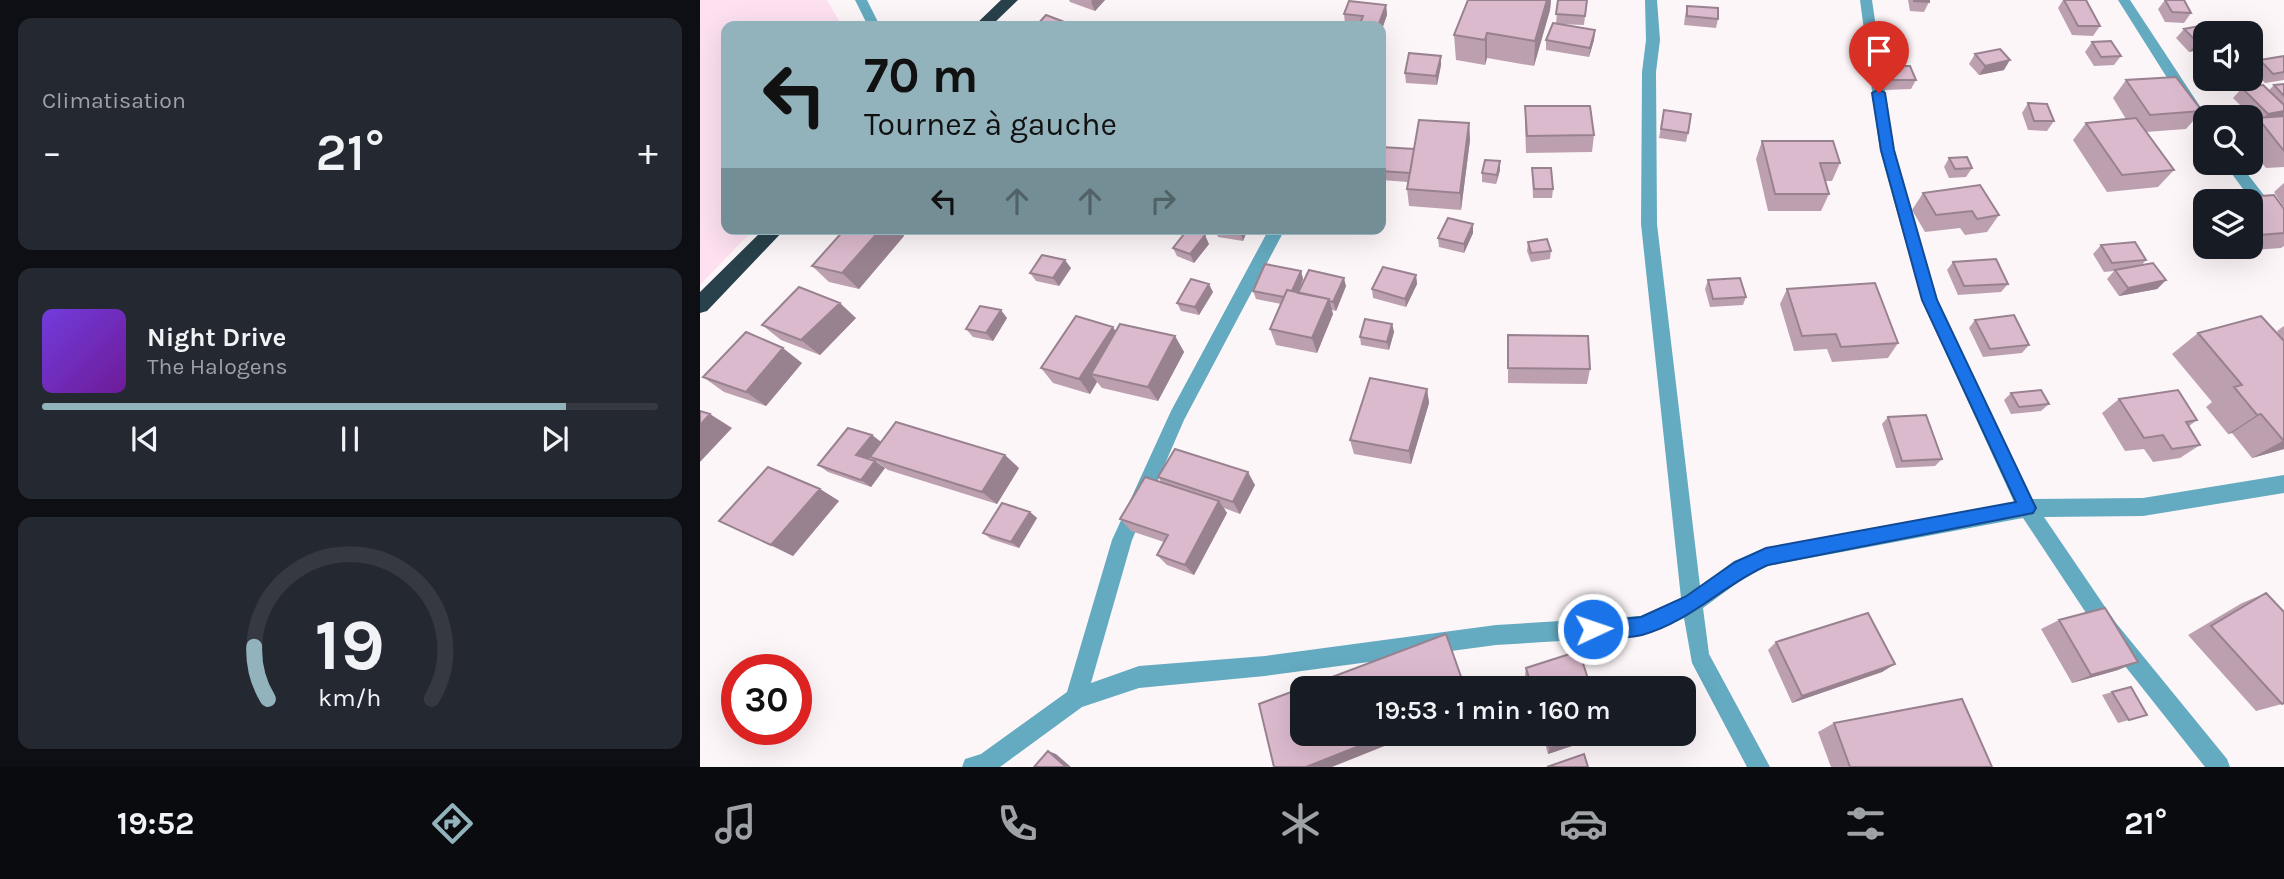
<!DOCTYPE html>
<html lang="fr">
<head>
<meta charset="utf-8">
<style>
  body { margin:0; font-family:Karla,sans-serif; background:#242831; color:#f1f3f6; height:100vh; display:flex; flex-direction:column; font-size:26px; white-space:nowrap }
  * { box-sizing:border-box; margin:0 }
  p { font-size:23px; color:#9ea1a6 }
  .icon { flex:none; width:38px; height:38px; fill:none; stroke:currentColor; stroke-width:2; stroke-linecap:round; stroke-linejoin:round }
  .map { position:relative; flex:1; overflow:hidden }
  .sheet { display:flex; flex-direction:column; gap:18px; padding:18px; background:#0d0f14; width:700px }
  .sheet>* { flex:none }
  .banner { position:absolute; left:21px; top:21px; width:665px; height:214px; border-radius:14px; box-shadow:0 7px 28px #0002; background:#92b2bc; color:#111; overflow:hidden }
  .buttons { position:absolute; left:1493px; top:21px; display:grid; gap:14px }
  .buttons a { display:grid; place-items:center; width:70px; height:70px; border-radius:14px; background:#171b24; box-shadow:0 7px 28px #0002; font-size:35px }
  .speed { position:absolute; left:21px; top:654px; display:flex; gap:14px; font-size:35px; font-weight:700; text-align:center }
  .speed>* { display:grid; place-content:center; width:91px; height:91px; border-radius:50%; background:#171b24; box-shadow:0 7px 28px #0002; line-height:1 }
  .speed .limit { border:10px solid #d22; background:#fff; color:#111 }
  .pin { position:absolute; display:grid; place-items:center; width:60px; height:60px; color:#fff; margin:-72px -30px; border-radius:50% 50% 50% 0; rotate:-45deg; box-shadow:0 0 7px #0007 }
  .pin .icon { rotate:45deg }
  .me { position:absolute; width:77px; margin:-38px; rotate:87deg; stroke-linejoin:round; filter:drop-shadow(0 0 5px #0008) }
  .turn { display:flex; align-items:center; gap:24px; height:147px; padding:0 28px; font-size:32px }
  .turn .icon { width:91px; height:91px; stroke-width:2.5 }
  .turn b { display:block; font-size:49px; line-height:60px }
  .lanes { display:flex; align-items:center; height:66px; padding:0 28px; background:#0003; justify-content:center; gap:35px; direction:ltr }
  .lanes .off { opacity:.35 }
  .big { font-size:52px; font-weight:600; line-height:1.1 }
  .sheet .card { flex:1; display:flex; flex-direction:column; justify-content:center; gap:10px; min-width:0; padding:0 24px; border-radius:14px; background:#242831 }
  .sheet .dial { align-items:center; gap:0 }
  .dial svg { height:182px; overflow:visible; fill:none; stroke:#363941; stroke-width:7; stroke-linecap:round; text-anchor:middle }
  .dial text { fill:#f1f3f6; stroke:none }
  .song { display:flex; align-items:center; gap:21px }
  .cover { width:84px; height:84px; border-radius:10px; background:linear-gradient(135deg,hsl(260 70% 55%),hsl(280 70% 35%)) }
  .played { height:7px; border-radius:4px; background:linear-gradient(90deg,#92b2bc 85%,#363941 85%) }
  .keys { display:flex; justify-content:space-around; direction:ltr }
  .heat { display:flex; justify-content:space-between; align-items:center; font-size:38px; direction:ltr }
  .trip { position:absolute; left:590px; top:676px; width:406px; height:70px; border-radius:14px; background:#171b24; box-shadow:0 7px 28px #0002; font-weight:600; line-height:70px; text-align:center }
  .tab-bar { display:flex; height:112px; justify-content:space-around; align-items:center; background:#090b0e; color:#9ea1a6 }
  .tab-bar .icon { width:49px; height:49px }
  .tab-bar .selected { color:#92b2bc }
  .tab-bar b { font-size:32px; color:#f1f3f6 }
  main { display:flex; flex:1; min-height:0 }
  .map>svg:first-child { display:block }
  .green { fill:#fde1f1 }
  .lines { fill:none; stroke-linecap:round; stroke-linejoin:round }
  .minor { fill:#64aac0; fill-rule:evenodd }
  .highway { fill:#28414a; fill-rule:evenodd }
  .wall { fill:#bca0b0 }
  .shaded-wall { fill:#998290 }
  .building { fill:#dbbacd; stroke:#998290; stroke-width:2 }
  .route { fill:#1a73e8; stroke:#114b97; stroke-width:2 }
</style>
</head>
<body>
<main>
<section class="sheet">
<div class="card"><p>Climatisation</p>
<div class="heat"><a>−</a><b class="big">21°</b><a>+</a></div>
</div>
<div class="card">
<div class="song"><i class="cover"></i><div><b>Night Drive</b><p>The Halogens</p></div></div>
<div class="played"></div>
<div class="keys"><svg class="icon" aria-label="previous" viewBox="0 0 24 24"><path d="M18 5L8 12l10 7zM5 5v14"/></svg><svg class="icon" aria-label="pause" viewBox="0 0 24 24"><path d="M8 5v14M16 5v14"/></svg><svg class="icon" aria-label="next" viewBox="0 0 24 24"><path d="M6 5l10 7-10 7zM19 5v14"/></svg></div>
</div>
<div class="card dial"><svg viewBox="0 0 100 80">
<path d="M14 69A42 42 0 1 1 86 69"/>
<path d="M14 69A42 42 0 0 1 8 46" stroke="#92b2bc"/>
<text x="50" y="56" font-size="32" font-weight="700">19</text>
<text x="50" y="72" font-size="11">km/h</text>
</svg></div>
</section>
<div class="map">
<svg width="1584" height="767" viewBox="0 0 1584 767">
  <rect width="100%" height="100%" fill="#fdf6f9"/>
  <path class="green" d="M 0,0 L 127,0 L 142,26 L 26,26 L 26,229 L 54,229 L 0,285 Z"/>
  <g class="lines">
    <path class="minor" d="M 155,0 L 167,0 L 180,26 L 168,26 Z
      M 945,0 L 957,0 L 960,40 L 956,72 L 957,224 L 1000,586 L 1034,561 L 1066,548 L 1314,502 L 1222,301 L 1180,151 L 1160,0 L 1172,0 L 1194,151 L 1238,301 L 1332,499 L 1443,498 L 1584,475 L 1584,493 L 1443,516 L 1344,517 L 1416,623 L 1527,759 L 1530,767 L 1505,767 L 1402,637 L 1323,518 L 1067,566 L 1048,575 L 1003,608 L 1009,654 L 1070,767 L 1047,767 L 992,663 L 984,618 L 941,636 L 796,645 L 565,676 L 439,688 L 382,707 L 300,767 L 262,767 L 265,759 L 281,754 L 367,692 L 412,540 L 471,411 L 569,229 L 585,229 L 484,420 L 432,540 L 391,683 L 439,666 L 565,656 L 796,625 L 941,616 L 981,598 L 941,224 L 942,72 L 946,40 Z
      M 1418,0 L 1430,0 L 1507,117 L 1505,131 L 1500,130 Z
      M 1524,163 L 1539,163 L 1584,221 L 1584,239 L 1578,237 Z"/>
    <path class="highway" d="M 301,0 L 318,0 L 291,26 L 274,26 Z
      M 64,229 L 85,229 L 7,311 L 0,313 L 0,292 Z"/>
  </g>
  <path class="wall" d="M 369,0 L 405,0 L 395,11 L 370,2 Z
    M 768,0 L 851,0 L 850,10 L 834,66 L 787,58 L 785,65 L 756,60 L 754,35 Z
    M 858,0 L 887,0 L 884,25 L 856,24 Z
    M 1208,0 L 1229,0 L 1229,2 L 1224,12 L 1210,11 Z
    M 1363,0 L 1386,0 L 1400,26 L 1393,36 L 1372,35 L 1358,8 Z
    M 1465,0 L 1491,13 L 1484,23 L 1465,22 L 1458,9 Z
    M 686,5 L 687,15 L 681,32 L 681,26 L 645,24 L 644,14 Z
    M 987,6 L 1018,19 L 1016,28 L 984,25 L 985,16 Z
    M 1521,22 L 1489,52 L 1476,38 L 1484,29 Z
    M 895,30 L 894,40 L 889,57 L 846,50 L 846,40 Z
    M 1392,42 L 1421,56 L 1414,65 L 1394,66 L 1385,52 Z
    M 1275,54 L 1304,70 L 1279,75 L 1269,64 Z
    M 741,56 L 741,65 L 737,85 L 706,83 L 705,73 Z
    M 1584,56 L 1584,80 L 1565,83 L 1552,69 L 1560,60 Z
    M 1185,66 L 1216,80 L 1211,89 L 1185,90 L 1180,76 Z
    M 1426,80 L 1502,111 L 1486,129 L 1446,132 L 1474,170 L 1458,187 L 1407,192 L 1373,140 L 1386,123 L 1426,119 L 1413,98 Z
    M 1584,84 L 1584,115 L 1583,116 L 1584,116 L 1584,167 L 1566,168 L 1550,148 L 1550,125 L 1555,120 L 1533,98 L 1542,88 L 1569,90 L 1574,85 Z
    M 1328,103 L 1354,121 L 1347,131 L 1328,130 L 1322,113 Z
    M 825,106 L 894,135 L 892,152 L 826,153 L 825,124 Z
    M 964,110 L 988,133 L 986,142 L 959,138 Z
    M 769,123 L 770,140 L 761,210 L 709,206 L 707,189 L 708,182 L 681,180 L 681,150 L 714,149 Z
    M 1062,141 L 1140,163 L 1132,181 L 1125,181 L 1129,194 L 1121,211 L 1068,211 L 1056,159 Z
    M 1249,158 L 1272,168 L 1266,177 L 1249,178 L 1244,167 Z
    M 800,161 L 800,170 L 796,184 L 782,182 L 782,173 Z
    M 832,168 L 853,189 L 852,198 L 833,198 Z
    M 1584,183 L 1584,206 L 1583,206 L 1574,192 Z
    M 1223,193 L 1299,215 L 1287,232 L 1265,235 L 1260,228 L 1225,232 L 1212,210 Z
    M 1574,195 L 1584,209 L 1584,246 L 1581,248 L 1540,251 L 1537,247 L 1550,247 L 1550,201 L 1529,201 L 1532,198 Z
    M 773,224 L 773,233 L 764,253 L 739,247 L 738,238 Z
    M 145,229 L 198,229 L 204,236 L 159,289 L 129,282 L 112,266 Z
    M 515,229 L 548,229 L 543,241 L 518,237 Z
    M 828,242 L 851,251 L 850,259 L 831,262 L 827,251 Z
    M 509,244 L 494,263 L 477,256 L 473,248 Z
    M 1401,245 L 1446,260 L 1441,266 L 1466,280 L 1457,289 L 1419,296 L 1407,279 L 1414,271 L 1404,272 L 1393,254 Z
    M 1253,262 L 1308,284 L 1301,292 L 1258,295 L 1247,270 Z
    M 371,268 L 359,286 L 336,281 L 330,273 Z
    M 601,271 L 603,279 L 598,293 L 646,286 L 636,311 L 632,310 L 633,314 L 617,353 L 576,345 L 570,329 L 581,304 L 556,299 L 553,291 Z
    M 716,275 L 717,284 L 706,307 L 673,298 L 672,289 Z
    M 1008,280 L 1046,297 L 1043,305 L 1010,307 L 1005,289 Z
    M 1087,289 L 1198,343 L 1188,358 L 1132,362 L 1127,349 L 1094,351 L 1080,304 Z
    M 513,292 L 499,315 L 481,311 L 477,303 Z
    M 156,318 L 120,355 L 81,340 L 62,325 Z
    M 307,318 L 293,341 L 273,337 L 266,329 Z
    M 1275,320 L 1329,345 L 1322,353 L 1283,357 L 1269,328 Z
    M 692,324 L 694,332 L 689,350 L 661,345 L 660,337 Z
    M 1584,326 L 1584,449 L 1552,458 L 1532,433 L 1528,434 L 1506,407 L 1512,402 L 1472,354 L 1498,333 L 1580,337 L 1577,331 Z
    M 416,332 L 475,336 L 484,352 L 458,401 L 402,388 L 397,382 L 390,394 L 353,383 L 341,368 Z
    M 808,335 L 890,369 L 887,384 L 808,383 Z
    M 102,363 L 66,406 L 24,392 L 3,377 Z
    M 727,389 L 729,403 L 711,464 L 654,454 L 650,440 Z
    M 1311,393 L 1349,404 L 1341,411 L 1311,414 L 1304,400 Z
    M 1419,399 L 1497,420 L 1488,427 L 1500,445 L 1480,458 L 1453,462 L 1444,449 L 1425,451 L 1402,413 Z
    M 1188,417 L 1242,459 L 1235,466 L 1196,468 L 1182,424 Z
    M 172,435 L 181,442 L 168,459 L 185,468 L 171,487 L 128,472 L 118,465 Z
    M 170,457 L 319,468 L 297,504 L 188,470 Z
    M 458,477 L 555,485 L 540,514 L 524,508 L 527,513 L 494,575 L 467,565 L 457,555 L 464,542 L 431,531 L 420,519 L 462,483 Z
    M 120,489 L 139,501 L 93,556 L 19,521 Z
    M 330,512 L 337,518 L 319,548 L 291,539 L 283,533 Z
    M 1566,593 L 1582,704 L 1556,711 L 1488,635 L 1542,603 Z
    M 1359,620 L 1418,670 L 1372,683 L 1341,629 Z
    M 1076,642 L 1195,664 L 1182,672 L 1092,703 L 1068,650 Z
    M 826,668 L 891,688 L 828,688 L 825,675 Z
    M 1412,692 L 1447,715 L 1418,723 L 1402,695 Z
    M 1134,723 L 1292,767 L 1131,767 L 1118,732 Z
    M 842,733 L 904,733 L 902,736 L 848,754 Z"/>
  <path class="shaded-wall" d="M 392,0 L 405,0 L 395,11 L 391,2 Z
    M 847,0 L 851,0 L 850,10 L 834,66 L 835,41 Z
    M 686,5 L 687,15 L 681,32 L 681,26 L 678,26 Z
    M 895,30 L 894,40 L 889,57 L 890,48 Z
    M 787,33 L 787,58 L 785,65 L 785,40 Z
    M 1505,41 L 1505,49 L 1489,52 L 1497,42 Z
    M 741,56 L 741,65 L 737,85 L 736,76 Z
    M 1310,60 L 1304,70 L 1279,75 L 1285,66 Z
    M 1584,111 L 1584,115 L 1580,119 L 1560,121 L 1568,114 Z
    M 769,123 L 770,140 L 761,210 L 760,193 Z
    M 800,161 L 800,170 L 796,184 L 797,175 Z
    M 773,224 L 773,233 L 764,253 L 764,244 Z
    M 181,229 L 198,229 L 204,236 L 159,289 L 142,273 Z
    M 541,229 L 548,229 L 543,241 L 540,232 Z
    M 505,235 L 509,244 L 494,263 L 490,254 Z
    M 365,260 L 371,268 L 359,286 L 353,278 Z
    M 601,271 L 603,279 L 592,306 L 589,298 Z
    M 716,275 L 717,284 L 706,307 L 705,299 Z
    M 644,278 L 646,286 L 636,311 L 633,302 Z
    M 1466,280 L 1457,289 L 1419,296 L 1428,288 Z
    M 509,284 L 513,292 L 499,315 L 495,307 Z
    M 629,299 L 633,314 L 617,353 L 612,338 Z
    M 140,303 L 156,318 L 120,355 L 101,340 Z
    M 301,310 L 307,318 L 293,341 L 286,333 Z
    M 692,324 L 694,332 L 689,350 L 687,342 Z
    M 413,327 L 423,342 L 391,374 L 397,382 L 390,394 L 379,379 Z
    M 475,336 L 484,352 L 458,401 L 448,387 Z
    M 83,348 L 102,363 L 66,406 L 46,392 Z
    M 727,389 L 729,403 L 711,464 L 709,451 Z
    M 10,414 L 32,428 L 0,462 L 0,425 Z
    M 1561,414 L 1532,433 L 1528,434 L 1557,415 Z
    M 172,435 L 181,442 L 166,462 L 156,455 Z
    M 1584,440 L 1584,449 L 1552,458 Z
    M 305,455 L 319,468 L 297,504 L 282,492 Z
    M 175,461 L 185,468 L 171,487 L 161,480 Z
    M 548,472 L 555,485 L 540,514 L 533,502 Z
    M 120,489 L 139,501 L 93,556 L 71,545 Z
    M 519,501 L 527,513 L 494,575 L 485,565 Z
    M 330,512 L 337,518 L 319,548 L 311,542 Z
    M 1438,662 L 1418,670 L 1372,683 L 1391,675 Z
    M 1195,664 L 1182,672 L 1092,703 L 1102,696 Z
    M 692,733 L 717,733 L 632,767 L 606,767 Z
    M 897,733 L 904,733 L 902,736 L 848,754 L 850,748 Z
    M 348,751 L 356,754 L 371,767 L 366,767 Z"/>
  <path class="building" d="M 768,0 L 847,0 L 835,41 L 787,33 L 785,40 L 754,35 Z
    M 858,0 L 887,0 L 885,16 L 856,14 Z
    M 1214,0 L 1229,0 L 1229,2 L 1214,1 Z
    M 1364,0 L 1386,0 L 1400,26 L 1378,26 Z
    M 1465,0 L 1484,0 L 1491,13 L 1472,12 Z
    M 649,1 L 686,5 L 678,26 L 659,26 L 663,16 L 644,14 Z
    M 987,6 L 1018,8 L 1018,19 L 987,16 Z
    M 346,15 L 367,23 L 364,26 L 336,26 Z
    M 1521,22 L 1533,33 L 1505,33 L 1505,41 L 1497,42 L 1484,29 Z
    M 853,23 L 895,30 L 890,48 L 846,40 Z
    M 1411,41 L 1421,56 L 1401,57 L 1392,42 Z
    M 1300,49 L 1310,60 L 1285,66 L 1275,54 Z
    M 709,53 L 741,56 L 736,76 L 705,73 Z
    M 1584,56 L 1584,72 L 1573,74 L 1560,60 Z
    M 1185,66 L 1210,66 L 1216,80 L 1190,80 Z
    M 1476,77 L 1502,111 L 1450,115 L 1426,80 Z
    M 1584,84 L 1584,96 L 1574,85 Z
    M 1563,85 L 1584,105 L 1584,111 L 1568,114 L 1542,88 Z
    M 1328,103 L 1347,104 L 1354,121 L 1334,121 Z
    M 825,106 L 890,106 L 894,135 L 827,136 Z
    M 964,110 L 991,114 L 988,133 L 961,129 Z
    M 1584,116 L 1584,151 L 1558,118 Z
    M 1436,118 L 1474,170 L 1422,175 L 1386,123 Z
    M 719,120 L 769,123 L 760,193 L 707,189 Z
    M 1062,141 L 1133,141 L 1140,163 L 1120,163 L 1129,194 L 1075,194 Z
    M 681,147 L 714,149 L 710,173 L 681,171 Z
    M 1267,157 L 1272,168 L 1255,169 L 1249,158 Z
    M 785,160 L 800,161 L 797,175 L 782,173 Z
    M 832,168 L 851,168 L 853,189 L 834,189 Z
    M 1280,185 L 1299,215 L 1277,219 L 1272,211 L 1236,215 L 1223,193 Z
    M 1574,195 L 1584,209 L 1584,233 L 1559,235 L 1550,223 L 1550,201 L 1535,201 L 1532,198 Z
    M 748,218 L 773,224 L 764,244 L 738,238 Z
    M 145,229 L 181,229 L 142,273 L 112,266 Z
    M 488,229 L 505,235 L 490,254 L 473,248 Z
    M 520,229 L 541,229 L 540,232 Z
    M 847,239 L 851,251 L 831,253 L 828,242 Z
    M 1435,242 L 1446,260 L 1412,263 L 1401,245 Z
    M 342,255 L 365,260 L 353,278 L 330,273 Z
    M 1296,259 L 1308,284 L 1264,286 L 1253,262 Z
    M 1453,263 L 1466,280 L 1428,288 L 1415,270 Z
    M 565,264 L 601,271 L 592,291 L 587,290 L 584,297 L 553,291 Z
    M 683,267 L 716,275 L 705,299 L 672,289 Z
    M 609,270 L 644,278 L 633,302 L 629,301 L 629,299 L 598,293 Z
    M 1040,278 L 1046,297 L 1013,299 L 1008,280 Z
    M 491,279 L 509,284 L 495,307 L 477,303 Z
    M 1175,283 L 1198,343 L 1141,347 L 1136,334 L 1102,336 L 1087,289 Z
    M 99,287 L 140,303 L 101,340 L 62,325 Z
    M 587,290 L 629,299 L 612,338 L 570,329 Z
    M 280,306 L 301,310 L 286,333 L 266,329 Z
    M 1314,315 L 1329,345 L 1290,349 L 1275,320 Z
    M 376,316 L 413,327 L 379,379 L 341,368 Z
    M 1561,316 L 1584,341 L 1584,440 L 1583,440 L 1561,414 L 1557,415 L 1534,387 L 1542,385 L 1498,333 Z
    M 665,319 L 692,324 L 687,342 L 660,337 Z
    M 420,324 L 475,336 L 448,387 L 391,374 Z
    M 46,332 L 83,348 L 46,392 L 3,377 Z
    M 808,335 L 888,336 L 890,369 L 808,368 Z
    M 670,378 L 727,389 L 709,451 L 650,440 Z
    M 1341,390 L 1349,404 L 1319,407 L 1311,393 Z
    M 1478,390 L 1497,420 L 1486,422 L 1500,445 L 1472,449 L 1463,435 L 1444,438 L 1419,399 Z
    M 0,411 L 10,414 L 0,425 Z
    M 1226,415 L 1242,459 L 1202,461 L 1188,417 Z
    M 196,422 L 305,455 L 282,492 L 170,457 Z
    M 148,428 L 172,435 L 156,455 L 175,461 L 161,480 L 118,465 Z
    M 475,449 L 548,472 L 533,502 L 458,477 Z
    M 68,467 L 120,489 L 71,545 L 19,521 Z
    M 445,477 L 519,501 L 485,565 L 457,555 L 468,535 L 420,519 Z
    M 302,503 L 330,512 L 311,542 L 283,533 Z
    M 1566,593 L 1584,612 L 1584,703 L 1582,704 L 1511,626 Z
    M 1405,608 L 1438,662 L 1391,675 L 1359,620 Z
    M 1168,613 L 1195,664 L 1102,696 L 1076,642 Z
    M 746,634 L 765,688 L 603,688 Z
    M 879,651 L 891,688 L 832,688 L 826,668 Z
    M 1431,687 L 1447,715 L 1429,720 L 1412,692 Z
    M 602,688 L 602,733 L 692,733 L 606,767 L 574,767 L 559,704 Z
    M 1262,699 L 1292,767 L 1150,767 L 1134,723 Z
    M 845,733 L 897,733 L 850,748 Z
    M 348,751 L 366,767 L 334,767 Z
    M 884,754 L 888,767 L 847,767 Z"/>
  <path class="route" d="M 1179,89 L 1185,93 L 1194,150 L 1237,300 L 1333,502 L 1336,508 L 1333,513 L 1068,565 C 1024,584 990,622 942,635 C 927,639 908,638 893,638 L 886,636 L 883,629 L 886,623 L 941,617 L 985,597 L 1035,562 L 1066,548 L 1316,502 L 1222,300 L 1181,150 L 1172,93 Z"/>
</svg>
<div class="buttons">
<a><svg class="icon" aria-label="sound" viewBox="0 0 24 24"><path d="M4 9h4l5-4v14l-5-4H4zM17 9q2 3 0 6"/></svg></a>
<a><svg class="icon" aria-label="search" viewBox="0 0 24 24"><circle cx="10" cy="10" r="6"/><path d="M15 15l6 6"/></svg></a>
<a><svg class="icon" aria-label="layers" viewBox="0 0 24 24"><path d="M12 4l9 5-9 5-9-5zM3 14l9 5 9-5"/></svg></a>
</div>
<div class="speed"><div class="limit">30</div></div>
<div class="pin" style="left:1179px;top:93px;background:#d93025"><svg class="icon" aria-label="arrive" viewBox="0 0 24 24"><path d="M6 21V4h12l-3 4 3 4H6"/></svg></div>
<svg class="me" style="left:893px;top:629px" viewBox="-20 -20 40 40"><circle r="17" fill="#1a73e8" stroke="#fff" stroke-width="3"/><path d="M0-11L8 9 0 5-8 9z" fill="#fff"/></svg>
<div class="trip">19:53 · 1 min · 160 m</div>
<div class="banner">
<div class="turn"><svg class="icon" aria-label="left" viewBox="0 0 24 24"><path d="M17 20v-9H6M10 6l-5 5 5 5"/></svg><div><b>70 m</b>Tournez à gauche</div></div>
<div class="lanes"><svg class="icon" aria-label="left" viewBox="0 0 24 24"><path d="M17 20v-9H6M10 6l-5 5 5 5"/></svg><svg class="icon off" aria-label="ahead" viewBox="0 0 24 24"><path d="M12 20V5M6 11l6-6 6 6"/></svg><svg class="icon off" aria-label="ahead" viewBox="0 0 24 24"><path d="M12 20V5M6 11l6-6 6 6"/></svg><svg class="icon off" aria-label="right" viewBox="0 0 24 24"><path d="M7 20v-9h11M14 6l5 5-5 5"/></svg></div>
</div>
</div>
</main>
<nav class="tab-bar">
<b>19:52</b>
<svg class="icon selected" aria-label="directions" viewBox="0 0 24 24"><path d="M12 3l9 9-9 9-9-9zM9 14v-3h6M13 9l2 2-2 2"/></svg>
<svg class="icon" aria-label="music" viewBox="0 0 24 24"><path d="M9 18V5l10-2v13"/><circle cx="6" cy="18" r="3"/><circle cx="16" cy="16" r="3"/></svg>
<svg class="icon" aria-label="phone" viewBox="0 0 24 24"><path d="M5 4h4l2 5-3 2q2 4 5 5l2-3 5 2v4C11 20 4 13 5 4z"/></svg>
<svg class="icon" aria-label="climate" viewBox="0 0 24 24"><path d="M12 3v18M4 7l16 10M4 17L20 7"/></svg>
<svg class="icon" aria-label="car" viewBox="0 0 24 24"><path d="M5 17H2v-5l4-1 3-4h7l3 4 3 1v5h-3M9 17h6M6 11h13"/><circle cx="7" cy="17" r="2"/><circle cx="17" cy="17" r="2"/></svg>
<svg class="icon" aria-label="filters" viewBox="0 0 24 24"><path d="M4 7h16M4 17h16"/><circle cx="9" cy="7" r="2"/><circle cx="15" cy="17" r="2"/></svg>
<b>21°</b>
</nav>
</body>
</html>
